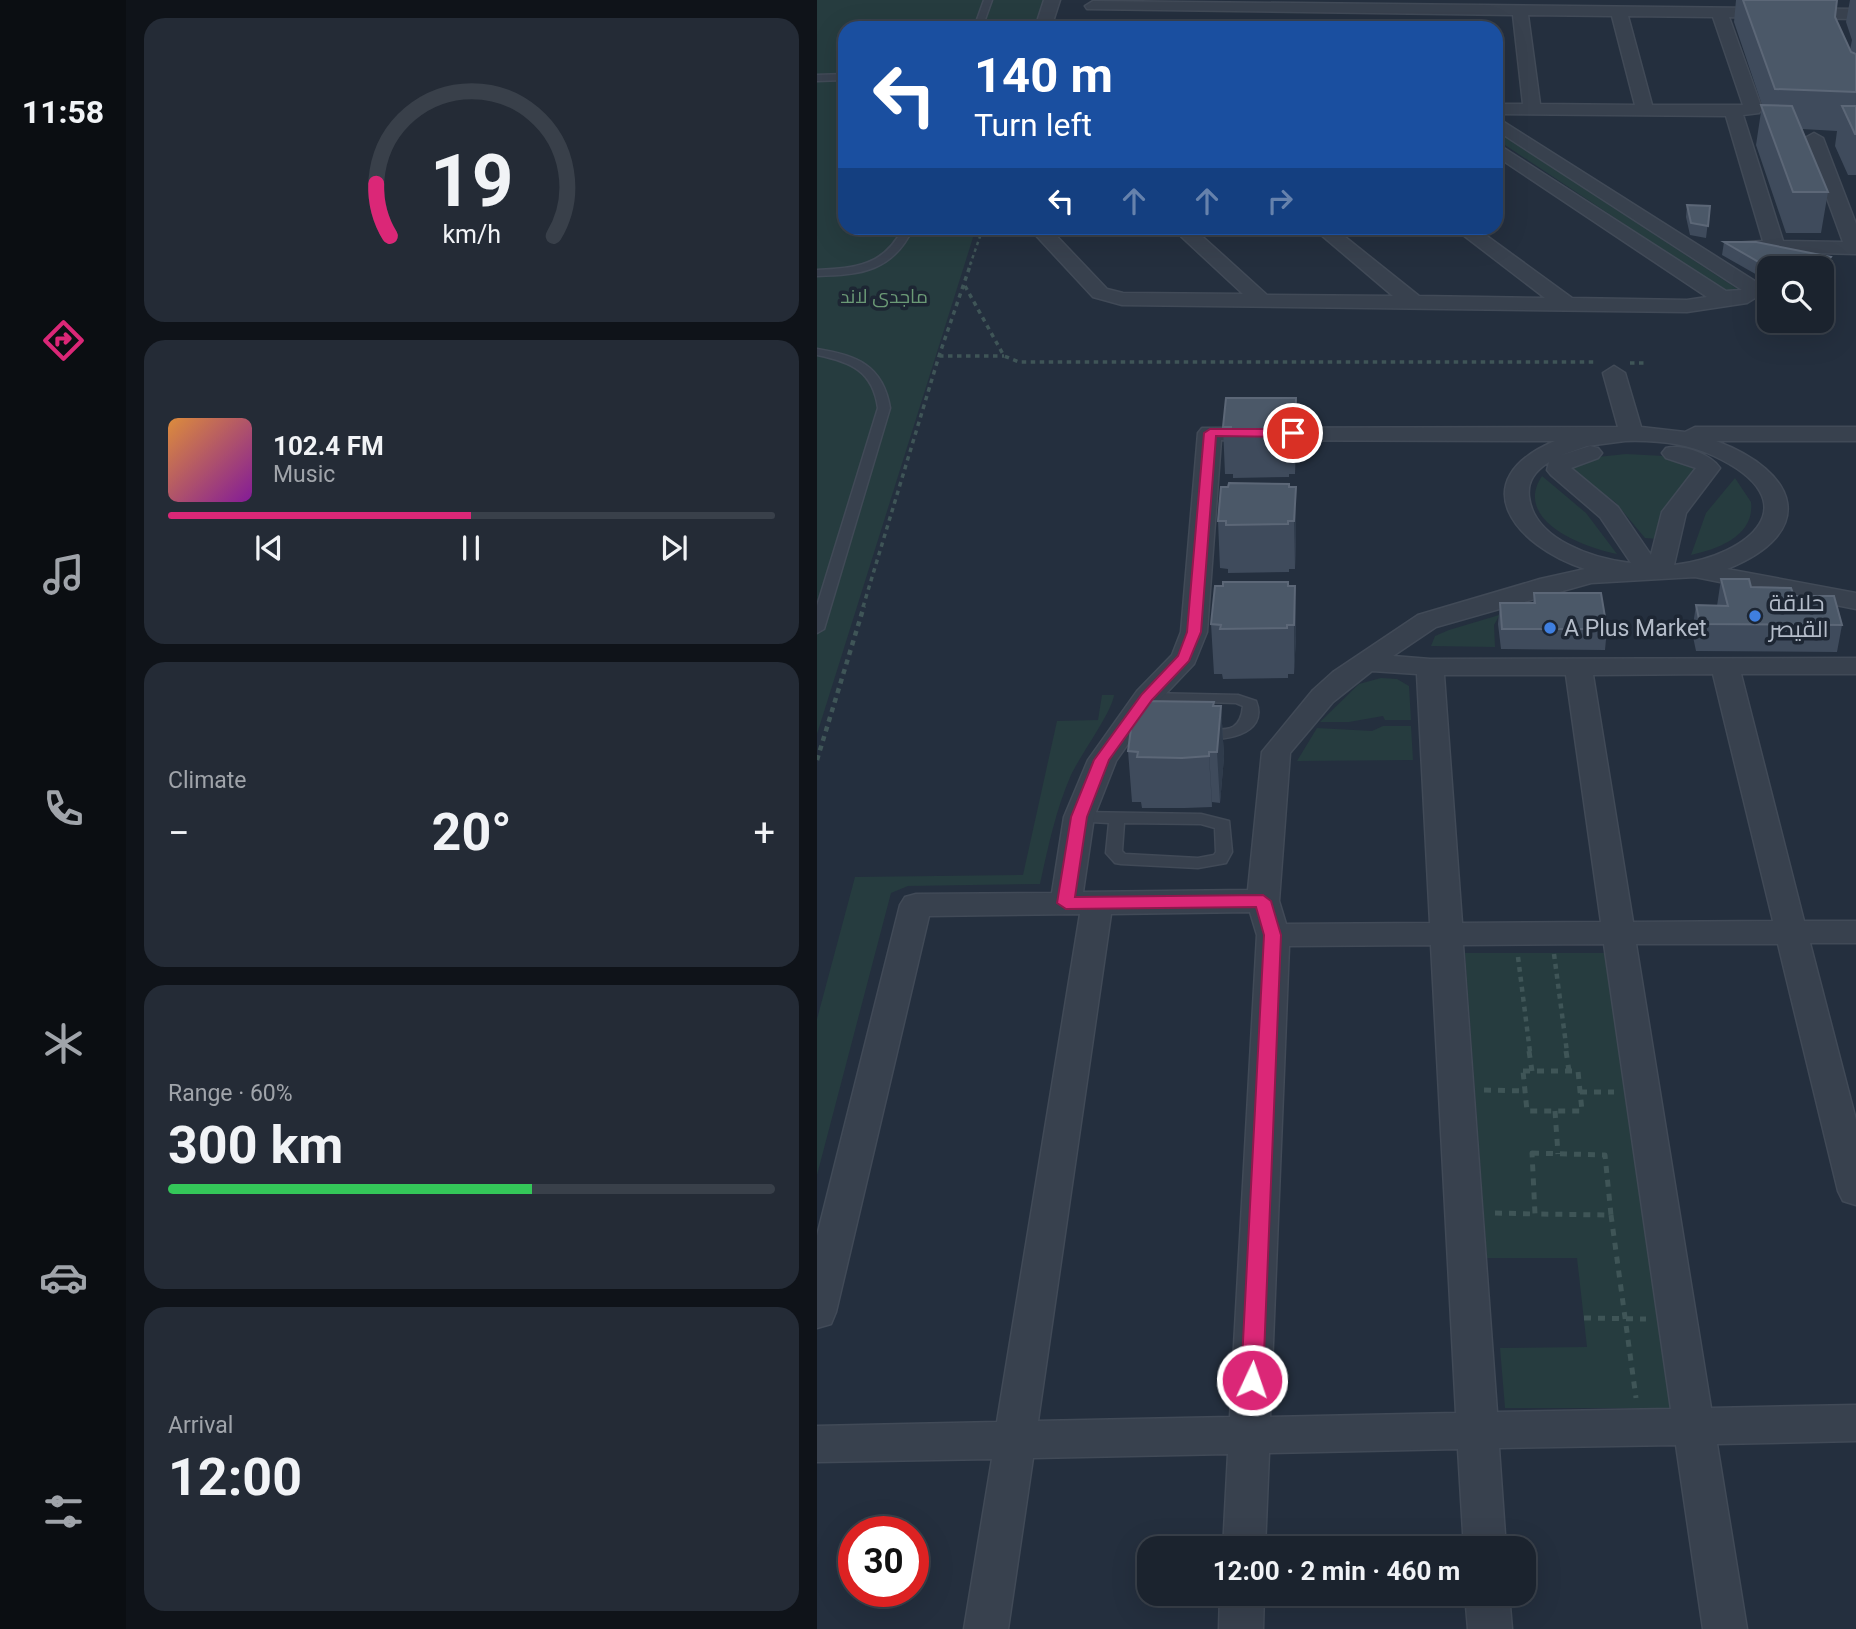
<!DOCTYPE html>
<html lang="en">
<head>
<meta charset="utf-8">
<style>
  body { margin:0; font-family:Roboto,Cairo,sans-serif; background:#242b36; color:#f1f3f6; height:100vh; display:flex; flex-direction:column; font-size:26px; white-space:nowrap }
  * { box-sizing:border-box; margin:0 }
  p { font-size:23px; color:#a0a4aa }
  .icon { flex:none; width:38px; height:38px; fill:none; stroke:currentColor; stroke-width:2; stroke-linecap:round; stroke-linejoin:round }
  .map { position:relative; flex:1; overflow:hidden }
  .sheet { display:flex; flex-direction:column; gap:18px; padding:18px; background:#0f1319; width:691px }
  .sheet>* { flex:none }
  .hud { position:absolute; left:21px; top:21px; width:665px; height:214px; border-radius:21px; box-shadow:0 7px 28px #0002,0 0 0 2px #39404a; background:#1a4fa0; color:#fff; overflow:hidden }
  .fabs { position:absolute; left:940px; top:256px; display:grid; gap:14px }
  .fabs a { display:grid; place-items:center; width:77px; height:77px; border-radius:14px; background:#1b232e; box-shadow:0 7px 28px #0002,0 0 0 2px #39404a; font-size:35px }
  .speed { position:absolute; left:21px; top:1516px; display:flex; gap:14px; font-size:35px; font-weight:700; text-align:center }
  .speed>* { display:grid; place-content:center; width:91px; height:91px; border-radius:50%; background:#1b232e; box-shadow:0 7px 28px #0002,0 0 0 2px #39404a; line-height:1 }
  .speed .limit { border:10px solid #d22; background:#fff; color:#111 }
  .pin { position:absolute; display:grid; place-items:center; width:60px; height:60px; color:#fff; margin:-30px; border:4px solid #fff; border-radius:50%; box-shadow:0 2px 7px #0007 }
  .me { position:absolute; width:77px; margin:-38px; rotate:3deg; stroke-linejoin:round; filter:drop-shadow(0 0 5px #0008) }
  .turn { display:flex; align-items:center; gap:24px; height:147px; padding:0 21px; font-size:32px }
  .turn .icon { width:91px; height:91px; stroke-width:2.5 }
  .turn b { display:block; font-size:49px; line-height:60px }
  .lanes { display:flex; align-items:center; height:66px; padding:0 21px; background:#0003; justify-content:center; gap:35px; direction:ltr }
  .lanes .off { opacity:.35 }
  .big { font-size:52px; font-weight:700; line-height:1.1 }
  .sheet .widget { flex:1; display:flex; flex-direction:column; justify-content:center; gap:10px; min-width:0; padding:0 24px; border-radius:21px; background:#242b36 }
  .sheet .dial { align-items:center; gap:0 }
  .dial svg { height:182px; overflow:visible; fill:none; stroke:#39404a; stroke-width:7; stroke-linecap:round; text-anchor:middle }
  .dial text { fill:#f1f3f6; stroke:none }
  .song { display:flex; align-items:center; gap:21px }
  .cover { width:84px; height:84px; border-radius:10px; background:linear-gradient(135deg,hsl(30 70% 55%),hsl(290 70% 35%)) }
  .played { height:7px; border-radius:4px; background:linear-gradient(90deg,#db2777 50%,#39404a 50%) }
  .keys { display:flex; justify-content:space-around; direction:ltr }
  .heat { display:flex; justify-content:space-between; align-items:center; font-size:38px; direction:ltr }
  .charge { height:10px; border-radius:5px; background:linear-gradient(90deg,#34c759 60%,#39404a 0) }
  .trip { position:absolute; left:320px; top:1536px; width:399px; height:70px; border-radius:21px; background:#1b232e; box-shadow:0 7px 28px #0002,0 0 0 2px #39404a; font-weight:700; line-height:70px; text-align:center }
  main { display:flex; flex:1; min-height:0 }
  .dock { display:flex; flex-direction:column; width:126px; justify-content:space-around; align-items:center; background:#0b0e12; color:#a0a4aa }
  .dock .icon { width:49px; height:49px }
  .dock .on { color:#db2777 }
  .dock b { font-size:32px; color:#f1f3f6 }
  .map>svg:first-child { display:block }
  .green { fill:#263c3f }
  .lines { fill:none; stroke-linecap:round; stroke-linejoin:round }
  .lane-casing { stroke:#414a57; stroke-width:3 }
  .street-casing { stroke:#414a57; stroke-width:3 }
  .path-far3 { stroke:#3f5557; stroke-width:2.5; stroke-dasharray:3.5 3.5; stroke-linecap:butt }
  .path-far2 { stroke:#3f5557; stroke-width:3.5; stroke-dasharray:4.5 4.5; stroke-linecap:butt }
  .path-far1 { stroke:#3f5557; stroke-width:4.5; stroke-dasharray:5 5; stroke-linecap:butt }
  .path { stroke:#3f5557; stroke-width:5; stroke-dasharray:7 7; stroke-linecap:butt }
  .lane { fill:#38414e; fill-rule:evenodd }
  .street { fill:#38414e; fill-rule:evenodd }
  .wall { fill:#3f4b5c }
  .shaded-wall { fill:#2f3b4b }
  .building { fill:#4b5868; stroke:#5c6777; stroke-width:2 }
  .route { fill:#db2777; stroke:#8e194d; stroke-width:2 }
  .shop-dot { fill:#3f7fe0; stroke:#1d2633; stroke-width:2.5 }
  .labels { text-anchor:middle; stroke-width:7; stroke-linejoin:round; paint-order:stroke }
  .far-park-label { font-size:19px; fill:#6b9a76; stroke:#1d2633 }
  .poi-label { font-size:23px; fill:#b4bcc9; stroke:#1d2633; text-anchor:start }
</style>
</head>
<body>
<main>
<nav class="dock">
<b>11:58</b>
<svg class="icon on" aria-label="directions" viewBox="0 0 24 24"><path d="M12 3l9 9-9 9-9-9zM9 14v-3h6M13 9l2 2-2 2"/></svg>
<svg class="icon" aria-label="music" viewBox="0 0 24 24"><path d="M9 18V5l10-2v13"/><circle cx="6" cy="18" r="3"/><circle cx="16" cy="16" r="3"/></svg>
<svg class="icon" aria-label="phone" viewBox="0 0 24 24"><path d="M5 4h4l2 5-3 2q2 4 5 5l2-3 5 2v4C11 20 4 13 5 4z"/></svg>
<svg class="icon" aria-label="climate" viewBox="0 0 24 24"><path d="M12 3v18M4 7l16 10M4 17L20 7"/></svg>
<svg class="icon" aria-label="car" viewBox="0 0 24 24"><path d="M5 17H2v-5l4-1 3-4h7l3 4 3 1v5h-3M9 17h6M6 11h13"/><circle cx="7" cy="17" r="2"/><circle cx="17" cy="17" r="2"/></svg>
<svg class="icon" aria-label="filters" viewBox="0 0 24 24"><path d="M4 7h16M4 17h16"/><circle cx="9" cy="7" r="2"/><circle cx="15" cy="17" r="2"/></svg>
</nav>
<section class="sheet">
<div class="widget dial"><svg viewBox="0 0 100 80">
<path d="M14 69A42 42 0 1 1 86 69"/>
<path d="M14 69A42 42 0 0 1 8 46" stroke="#db2777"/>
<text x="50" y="56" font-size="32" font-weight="700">19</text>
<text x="50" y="72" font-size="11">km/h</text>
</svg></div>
<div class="widget">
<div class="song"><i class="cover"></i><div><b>102.4 FM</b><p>Music</p></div></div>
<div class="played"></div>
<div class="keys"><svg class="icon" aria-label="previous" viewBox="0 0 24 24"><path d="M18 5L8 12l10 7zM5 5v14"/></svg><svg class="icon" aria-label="pause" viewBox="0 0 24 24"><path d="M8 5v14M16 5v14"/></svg><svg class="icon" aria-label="next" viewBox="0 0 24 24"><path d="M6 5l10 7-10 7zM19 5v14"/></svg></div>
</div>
<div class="widget"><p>Climate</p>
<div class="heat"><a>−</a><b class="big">20°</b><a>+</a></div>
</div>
<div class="widget"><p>Range · 60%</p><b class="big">300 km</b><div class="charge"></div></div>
<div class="widget"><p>Arrival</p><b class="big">12:00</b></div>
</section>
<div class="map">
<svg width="1039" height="1629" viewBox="0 0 1039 1629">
  <rect width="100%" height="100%" fill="#242f3e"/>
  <path class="green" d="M 0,0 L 228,0 L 220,28 L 28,28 L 28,228 L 159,228 L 0,734 Z
    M 679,131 L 922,290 L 923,291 L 911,293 L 679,139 Z
    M 809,454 L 847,456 L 883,466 L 842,539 L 828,538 L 798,502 L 749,468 L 780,457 Z
    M 725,476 L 769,513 L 800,554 C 768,548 695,521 725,476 Z
    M 918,478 L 934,502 C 938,536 901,549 874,555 L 889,513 Z
    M 729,601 L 682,616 L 677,625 L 678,647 L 614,646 L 618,636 L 632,630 Z
    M 564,678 L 580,679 L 592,686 L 594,720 L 568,720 L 566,716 L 532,722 L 503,722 L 542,684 Z
    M 285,695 L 297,695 C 295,712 264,754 254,775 C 239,809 231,847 223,884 L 91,886 L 74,893 L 0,1175 L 0,1019 L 38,877 L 206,875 L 240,721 L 281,720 Z
    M 566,726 L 594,726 L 596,760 L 480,761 L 500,728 L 555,731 Z
    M 648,953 L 788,953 L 855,1408 L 688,1408 L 683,1348 L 770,1347 L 760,1258 L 670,1258 Z"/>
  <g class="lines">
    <defs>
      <path id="lane" d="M 167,0 L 175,0 L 165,28 L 157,28 Z
        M 28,74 L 28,80 L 0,81 L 0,75 Z
        M 86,228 L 96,228 C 76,271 44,275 0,276 L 0,270 C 39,268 67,266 86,228 Z
        M 0,349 C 39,355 66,365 73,408 L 7,629 L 0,633 L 0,606 L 61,408 C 56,371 34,362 0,355 Z
        M 330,693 L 421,695 L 439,701 C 453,736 402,743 379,737 L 376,734 L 379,731 C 401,726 423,739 426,706 L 419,703 L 325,700 L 323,697 L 325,694 Z
        M 262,812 L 384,814 L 412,821 L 415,852 L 409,863 L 381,868 L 304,864 L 298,863 L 289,853 L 292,823 L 256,821 L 254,817 ZM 307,823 L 384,824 L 398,828 L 399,852 L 397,855 L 381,858 L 308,854 L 305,851 Z"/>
      <path id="street" d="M 227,0 L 243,0 L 234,28 L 218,28 Z
        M 276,1 L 1039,9 L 1039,19 L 912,17 L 945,109 L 942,113 L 926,115 L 966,241 L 1026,242 L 988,138 L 997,133 L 1006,138 L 1039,224 L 1039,254 L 917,251 L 914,247 L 917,243 L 946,241 L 909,116 L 679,114 L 679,104 L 706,104 L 696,15 L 270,9 L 268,6 ZM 711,15 L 795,16 L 818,105 L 723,104 ZM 811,16 L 896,17 L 926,105 L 835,105 Z
        M 679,117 L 941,283 L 946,293 L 930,303 L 870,312 L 305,305 L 276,297 L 212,228 L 232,228 L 290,289 L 306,293 L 426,294 L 355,228 L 376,228 L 450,295 L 576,296 L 496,228 L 517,228 L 602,296 L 728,298 L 637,228 L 659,228 L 755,298 L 870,300 L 890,297 L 679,156 L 679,143 L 909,291 L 925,290 L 679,130 Z
        M 797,366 L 808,373 L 824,427 L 868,432 L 878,427 L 1039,427 L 1039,441 L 899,441 C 982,472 1002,532 910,569 L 1039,593 L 1039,609 L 878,577 L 774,583 L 619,627 L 576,656 L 613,659 L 1039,658 L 1039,674 L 924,674 L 987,921 L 1039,921 L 1039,943 L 993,943 L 1039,1120 L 1039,1205 L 1026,1201 L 1021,1191 L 961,944 L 819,944 L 894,1408 L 1039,1405 L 1039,1441 L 900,1444 L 930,1629 L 886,1629 L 859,1445 L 682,1448 L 689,1549 L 647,1549 L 641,1449 L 452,1453 L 448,1549 L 406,1549 L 411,1454 L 216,1458 L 191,1629 L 147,1629 L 175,1459 L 0,1462 L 0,1426 L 180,1422 L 263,914 L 112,916 L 19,1312 L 14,1324 L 0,1328 L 0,1236 L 83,905 L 88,897 L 99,894 L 235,893 L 247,817 L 271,760 L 320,691 L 355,655 L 364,632 L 381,433 L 385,428 L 801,427 L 786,373 ZM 404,440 L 738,441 C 645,480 697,546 768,569 L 723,579 L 601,615 L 516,672 L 496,690 L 445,752 L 431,890 L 266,892 L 277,817 L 299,761 L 340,703 L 377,664 L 390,632 ZM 808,441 C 838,440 869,443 897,456 C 995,502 933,556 857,565 L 869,513 L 903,468 C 893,454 866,444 849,448 L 845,453 L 849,458 L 879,468 L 845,512 L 834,555 L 801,507 L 754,468 L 781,458 L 785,453 L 781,448 L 773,446 L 742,456 L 770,446 ZM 732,462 L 730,470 L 734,475 L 783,517 L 814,563 C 777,559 717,540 712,497 C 710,481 718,471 732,462 ZM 555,671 L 600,674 L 613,923 L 469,924 L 462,901 L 473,753 L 516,702 ZM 896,674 L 956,921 L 816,922 L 776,675 ZM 627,675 L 749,675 L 784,922 L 645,923 ZM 433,912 L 440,935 L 413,1417 L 221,1421 L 294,914 ZM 787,944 L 854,1409 L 680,1412 L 646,945 ZM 614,945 L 639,1413 L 453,1417 L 472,946 Z
        M 403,1594 L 447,1594 L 446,1629 L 402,1629 Z
        M 648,1594 L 692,1594 L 695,1629 L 651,1629 Z"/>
    </defs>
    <use href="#lane" class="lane-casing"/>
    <use href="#street" class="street-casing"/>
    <path class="path-far3" d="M 153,265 L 166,228"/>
    <path class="path-far2" d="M 148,286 L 187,356 L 202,362 L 780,362
      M 122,356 L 187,356
      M 813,363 L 829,363
      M 46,607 L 122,356 L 154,263"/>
    <path class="path-far1" d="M 0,760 L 47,606
      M 737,954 L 750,1052
      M 701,957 L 713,1052"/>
    <path class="path" d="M 712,1051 L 715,1071
      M 749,1051 L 752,1071
      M 706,1071 L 761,1071 L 765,1111 L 710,1111 Z
      M 667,1090 L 709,1091
      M 763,1092 L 797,1092
      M 738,1111 L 741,1154
      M 715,1153 L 788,1155 L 794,1215 L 718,1214 Z
      M 678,1213 L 718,1214
      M 794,1215 L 819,1398
      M 767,1318 L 829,1319"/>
    <use href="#lane" class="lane"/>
    <use href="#street" class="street"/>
  </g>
  <path class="wall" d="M 919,0 L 1020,0 L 1018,17 L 1033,50 L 1035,40 L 1029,22 L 1033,0 L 1039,0 L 1039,175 L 1031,175 L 1018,146 L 1020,131 L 985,129 L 1011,192 L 1004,233 L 969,233 L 939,145 L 945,105 L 917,22 Z
    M 870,205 L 893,206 L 889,238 L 873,235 L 869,217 Z
    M 907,242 L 1014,257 L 1012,274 L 952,268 L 952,288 L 948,286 L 949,280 L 905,255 Z
    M 479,398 L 479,444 L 478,474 L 472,474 L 472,477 L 416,478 L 416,474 L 408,474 L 406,427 Z
    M 473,487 L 479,487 L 479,534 L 478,569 L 472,569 L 472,572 L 411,573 L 411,569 L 403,568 L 401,521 Z
    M 904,579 L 934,587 L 977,596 L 1025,625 L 1020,652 L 879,651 L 875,632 L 879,605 L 900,606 Z
    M 406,586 L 478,586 L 479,635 L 477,674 L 471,674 L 471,678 L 406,679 L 405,674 L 397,674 L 394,624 Z
    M 717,593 L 790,629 L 788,650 L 684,649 L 681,624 L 683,603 L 716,603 Z
    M 397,706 L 404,706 L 407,757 L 403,803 L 395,802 L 395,807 L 368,808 L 325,808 L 324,802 L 315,802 L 311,751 Z"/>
  <path class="shaded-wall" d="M 1014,257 L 1012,274 L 1004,285 L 1004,276 Z
    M 479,398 L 479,444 L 478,474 L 478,428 Z
    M 479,487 L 479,534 L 478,569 L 477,521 Z
    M 478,586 L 479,635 L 477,674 L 477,625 Z
    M 404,706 L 407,757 L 403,803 L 400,752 Z
    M 392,752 L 395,802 L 395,807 L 392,756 Z"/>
  <path class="building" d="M 926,0 L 1020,0 L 1018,17 L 1034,52 L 1039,54 L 1039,92 L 958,89 Z
    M 944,105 L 975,106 L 1011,192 L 976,192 Z
    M 1025,106 L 1039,106 L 1039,134 L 1038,134 Z
    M 870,205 L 893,206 L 891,226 L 874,223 Z
    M 907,242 L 939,242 L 1014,257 L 1011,261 L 1014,261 L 1004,276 L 1004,268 L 952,268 Z
    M 409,398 L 479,398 L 478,428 L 472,428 L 472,430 L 414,431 L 414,427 L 406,427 Z
    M 412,483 L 472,484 L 472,487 L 479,487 L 477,521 L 471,521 L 471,524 L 409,525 L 409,521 L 401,521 L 404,487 L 411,487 Z
    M 904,579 L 932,579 L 934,587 L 974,588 L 977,596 L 1017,596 L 1025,625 L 883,624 L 879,605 L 911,606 Z
    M 406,582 L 471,582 L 471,586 L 478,586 L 477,625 L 470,625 L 470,628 L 403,629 L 404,625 L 394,624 L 398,586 L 406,586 Z
    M 717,593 L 784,593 L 790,629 L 685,629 L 683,603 L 718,603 Z
    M 326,701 L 397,702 L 396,706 L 404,706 L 400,752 L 392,752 L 392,756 L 365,758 L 320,757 L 321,752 L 311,751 L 317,706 L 326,706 Z"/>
  <path class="route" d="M 393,429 L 476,429 L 482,433 L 476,437 L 399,436 L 384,632 L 372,661 L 335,700 L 292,760 L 270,817 L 258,897 L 446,895 L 454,901 L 464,935 L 446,1380 L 443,1386 L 435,1389 L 428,1386 L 424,1380 L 447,935 L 439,907 L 249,909 L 240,903 L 254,817 L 277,760 L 325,694 L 361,656 L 370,632 L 387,433 Z"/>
  <g class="shop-dot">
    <circle cx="938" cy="616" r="7"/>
    <circle cx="733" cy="628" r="7"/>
  </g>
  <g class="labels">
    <g class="far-park-label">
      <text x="67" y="303">ماجدی لاند</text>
    </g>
    <g class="poi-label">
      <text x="952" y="611">حلاقة<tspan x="952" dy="26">القيصر</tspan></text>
      <text x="747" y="636">A Plus Market</text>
    </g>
  </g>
</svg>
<div class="fabs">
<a><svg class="icon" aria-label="search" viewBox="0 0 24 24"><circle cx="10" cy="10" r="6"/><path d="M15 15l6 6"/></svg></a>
</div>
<div class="speed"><div class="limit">30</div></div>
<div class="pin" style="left:476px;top:433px;background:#d93025"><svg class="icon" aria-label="arrive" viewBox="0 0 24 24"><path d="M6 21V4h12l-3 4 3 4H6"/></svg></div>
<svg class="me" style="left:435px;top:1380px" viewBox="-20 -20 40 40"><circle r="17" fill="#db2777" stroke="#fff" stroke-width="3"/><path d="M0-11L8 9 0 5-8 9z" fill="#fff"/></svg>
<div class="trip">12:00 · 2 min · 460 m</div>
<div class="hud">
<div class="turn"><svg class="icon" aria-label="left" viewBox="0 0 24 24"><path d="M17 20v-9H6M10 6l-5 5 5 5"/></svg><div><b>140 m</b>Turn left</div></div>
<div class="lanes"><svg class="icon" aria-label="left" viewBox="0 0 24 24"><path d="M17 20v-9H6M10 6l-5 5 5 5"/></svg><svg class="icon off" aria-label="ahead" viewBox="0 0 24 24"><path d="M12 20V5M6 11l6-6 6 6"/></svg><svg class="icon off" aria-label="ahead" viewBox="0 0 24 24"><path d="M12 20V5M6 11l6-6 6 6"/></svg><svg class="icon off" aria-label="right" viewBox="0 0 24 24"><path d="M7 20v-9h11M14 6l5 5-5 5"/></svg></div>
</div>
</div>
</main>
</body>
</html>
